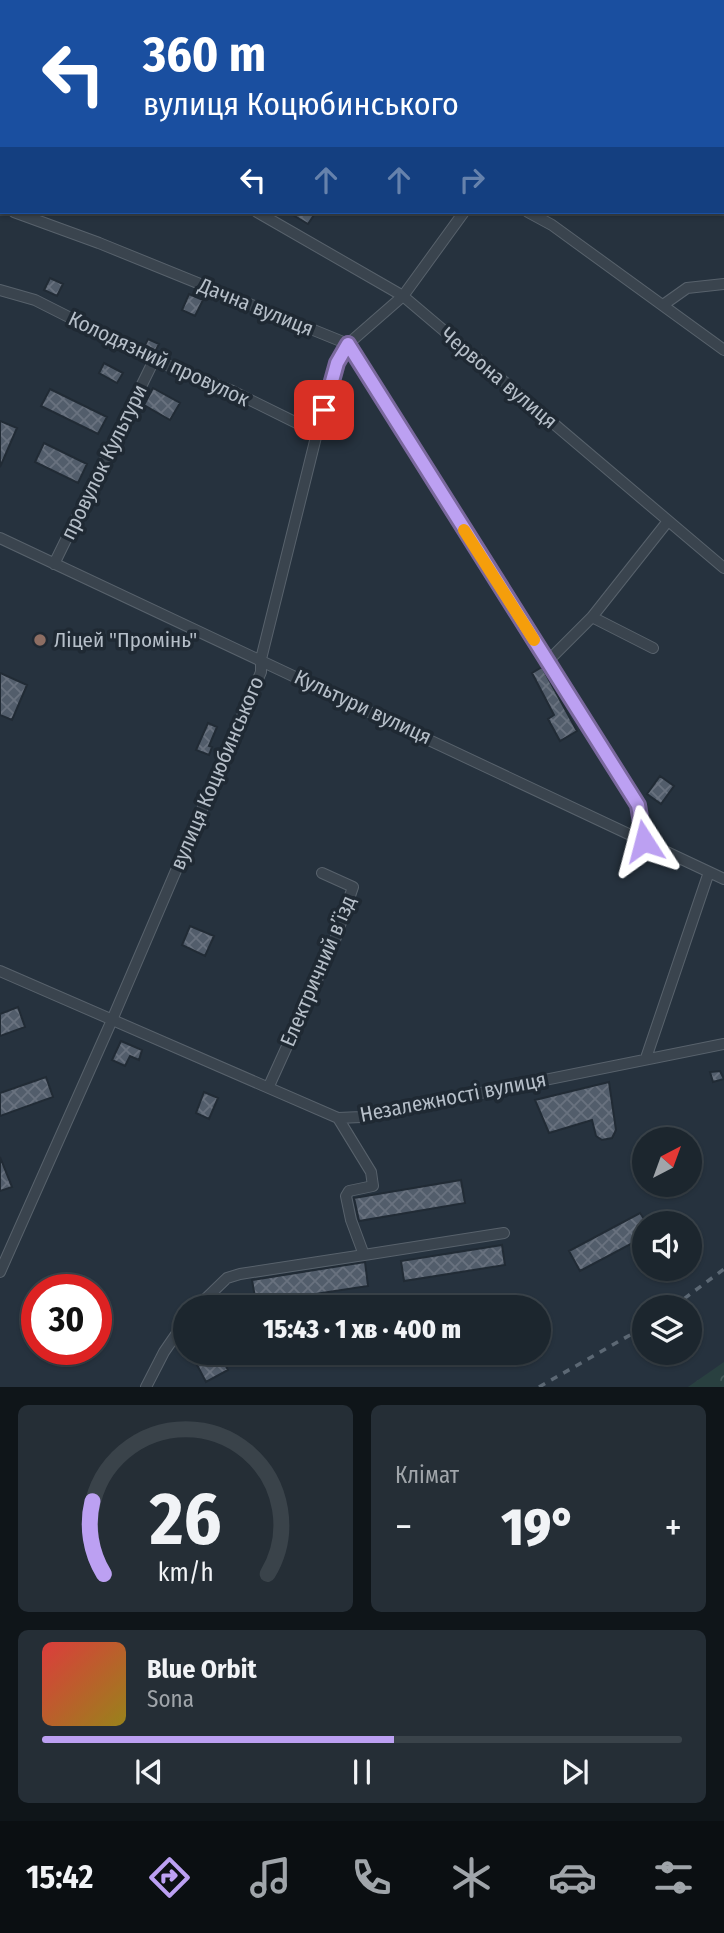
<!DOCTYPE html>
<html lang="uk">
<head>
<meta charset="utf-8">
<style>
  body { margin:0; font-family:"Fira Sans Condensed",sans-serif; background:#252e36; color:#f1f3f6; height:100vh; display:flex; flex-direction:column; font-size:26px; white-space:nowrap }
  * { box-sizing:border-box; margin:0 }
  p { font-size:23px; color:#a0a5aa }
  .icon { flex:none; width:38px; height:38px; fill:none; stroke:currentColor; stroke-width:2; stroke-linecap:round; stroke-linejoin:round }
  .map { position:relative; height:1387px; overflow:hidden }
  .details { display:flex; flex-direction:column; gap:18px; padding:18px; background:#0f1519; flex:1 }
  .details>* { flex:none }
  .banner { position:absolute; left:0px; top:0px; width:724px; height:214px; box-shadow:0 2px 5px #0004,0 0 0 2px #3a434a; background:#1a4fa0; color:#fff; overflow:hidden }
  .needle { width:46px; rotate:41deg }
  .fabs { position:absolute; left:632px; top:1127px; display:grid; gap:14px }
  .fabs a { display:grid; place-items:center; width:70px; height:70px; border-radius:50%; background:#1c262e; box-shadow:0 2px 5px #0004,0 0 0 2px #3a434a; font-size:35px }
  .speed { position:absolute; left:21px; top:1274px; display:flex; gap:14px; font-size:35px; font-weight:700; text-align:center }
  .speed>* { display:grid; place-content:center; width:91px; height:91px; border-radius:50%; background:#1c262e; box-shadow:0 2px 5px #0004,0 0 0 2px #3a434a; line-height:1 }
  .speed .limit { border:10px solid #d22; background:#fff; color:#111 }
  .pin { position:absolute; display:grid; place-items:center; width:60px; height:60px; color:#fff; margin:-30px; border-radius:14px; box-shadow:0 4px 10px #0006 }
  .me { position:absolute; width:77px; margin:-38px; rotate:351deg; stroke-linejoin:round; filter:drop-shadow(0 0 5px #0008) }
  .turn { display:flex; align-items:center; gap:24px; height:147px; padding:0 28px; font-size:32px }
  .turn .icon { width:91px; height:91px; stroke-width:2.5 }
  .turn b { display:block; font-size:49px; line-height:60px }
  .lanes { display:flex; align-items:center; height:66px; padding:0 28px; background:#0003; justify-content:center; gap:35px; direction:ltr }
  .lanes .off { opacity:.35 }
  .big { font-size:52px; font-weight:800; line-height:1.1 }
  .details .widget { flex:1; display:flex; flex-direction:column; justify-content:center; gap:10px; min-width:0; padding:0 24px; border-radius:10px; background:#252e36 }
  .details .dial { align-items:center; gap:0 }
  .dial svg { height:182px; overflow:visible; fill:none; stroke:#3a434a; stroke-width:7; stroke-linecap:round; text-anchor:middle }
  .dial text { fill:#f1f3f6; stroke:none }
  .song { display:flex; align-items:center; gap:21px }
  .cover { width:84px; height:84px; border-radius:10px; background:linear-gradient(135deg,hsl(0 70% 55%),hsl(50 70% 35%)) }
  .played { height:7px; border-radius:4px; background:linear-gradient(90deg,#bca0f2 55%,#3a434a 55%) }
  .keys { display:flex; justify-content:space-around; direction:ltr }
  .heat { display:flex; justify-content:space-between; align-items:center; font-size:38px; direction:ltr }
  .details .tiles { flex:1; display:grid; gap:18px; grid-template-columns:1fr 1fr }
  .widget:last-child { grid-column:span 2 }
  .trip { position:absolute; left:173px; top:1295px; width:378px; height:70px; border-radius:35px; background:#1c262e; box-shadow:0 2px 5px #0004,0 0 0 2px #3a434a; font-weight:800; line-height:70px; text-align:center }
  .tabs { display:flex; height:112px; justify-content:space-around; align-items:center; background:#0b0f12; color:#a0a5aa }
  .tabs .icon { width:49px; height:49px }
  .tabs .on { color:#bca0f2 }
  .tabs b { font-size:32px; color:#f1f3f6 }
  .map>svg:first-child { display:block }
  .forest { fill:url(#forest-crowns) }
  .building { fill:url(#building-cross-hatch); stroke:#212b35; stroke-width:2 }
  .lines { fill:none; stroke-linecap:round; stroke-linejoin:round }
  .minor-casing { stroke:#58626c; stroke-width:12 }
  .minor { stroke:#3a444e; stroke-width:10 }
  .rail { stroke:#5c6874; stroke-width:3.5; stroke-dasharray:7 7; stroke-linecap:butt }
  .route-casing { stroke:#7a689d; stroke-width:18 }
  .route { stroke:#bca0f2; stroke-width:12 }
  .slow { stroke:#f59e0b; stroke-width:12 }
  .education-dot { fill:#8d6e63; stroke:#1f2933; stroke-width:2.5 }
  .labels { text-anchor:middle; stroke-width:7; stroke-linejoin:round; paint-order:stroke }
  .street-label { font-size:21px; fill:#b6bfc9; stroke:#1f2933 }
  .poi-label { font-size:21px; fill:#b6bfc9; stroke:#1f2933; text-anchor:start }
</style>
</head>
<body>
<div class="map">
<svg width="724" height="1387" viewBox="0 0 724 1387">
  <defs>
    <pattern id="forest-crowns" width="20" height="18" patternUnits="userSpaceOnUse" patternTransform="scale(1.75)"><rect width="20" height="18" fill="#294040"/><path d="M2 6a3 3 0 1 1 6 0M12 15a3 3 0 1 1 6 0" fill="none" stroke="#465a5a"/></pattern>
    <pattern id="building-cross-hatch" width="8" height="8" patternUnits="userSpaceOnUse" patternTransform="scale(1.75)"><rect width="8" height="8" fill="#525d6b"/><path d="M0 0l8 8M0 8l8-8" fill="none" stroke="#69727f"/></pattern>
  </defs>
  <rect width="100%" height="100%" fill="#26323e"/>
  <path class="forest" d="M 724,1362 L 724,1387 L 688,1387 Z"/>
  <path class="building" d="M 288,212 L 316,212 L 308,224 Z
    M 50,278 L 63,284 L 57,296 L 44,290 Z
    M 189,294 L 203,300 L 195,316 L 182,310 Z
    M 148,339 L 159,344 L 155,352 L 144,347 Z
    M 104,363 L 123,373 L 117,383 L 99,373 Z
    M 153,388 L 180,403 L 170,420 L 144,405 Z
    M 50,389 L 107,417 L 98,434 L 41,406 Z
    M 0,421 L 17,428 L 0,467 Z
    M 44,443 L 87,464 L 78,483 L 35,462 Z
    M 542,667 L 577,731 L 560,741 L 548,719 L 554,715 L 532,673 Z
    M 0,673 L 27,685 L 12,720 L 0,715 Z
    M 208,723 L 217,727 L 209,746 L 212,747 L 209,755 L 196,750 Z
    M 660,776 L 674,786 L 661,804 L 647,794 Z
    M 190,926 L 214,936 L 205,956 L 182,945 Z
    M 18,1007 L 25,1027 L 0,1036 L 0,1014 Z
    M 121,1041 L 142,1050 L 139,1060 L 130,1056 L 125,1066 L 112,1060 Z
    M 720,1071 L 724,1079 L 713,1082 L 710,1072 Z
    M 46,1077 L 53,1097 L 0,1116 L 0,1093 Z
    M 609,1082 L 616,1130 L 612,1138 L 602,1140 L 596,1136 L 592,1120 L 549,1133 L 535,1100 Z
    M 204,1092 L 218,1098 L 209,1119 L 196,1113 Z
    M 0,1157 L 12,1187 L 0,1191 Z
    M 461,1180 L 465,1203 L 359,1221 L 354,1198 Z
    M 640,1213 L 644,1219 L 644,1237 L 580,1271 L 569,1251 Z
    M 502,1245 L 505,1265 L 404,1281 L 401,1261 Z
    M 365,1262 L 368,1286 L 256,1303 L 252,1280 Z
    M 53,1349 L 73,1349 L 77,1356 L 75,1362 L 70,1366 L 63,1365 Z
    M 216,1353 L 219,1353 L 228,1370 L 206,1382 L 196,1363 Z"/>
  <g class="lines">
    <defs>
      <path id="minor" d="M 255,0 L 258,2
        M 723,5 L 724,5
        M 0,66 L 2,67
        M 723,144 L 724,144
        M 0,206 L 2,207
        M 14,212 L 99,243 L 348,344 L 638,805 L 644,841
        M 257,212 L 403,296 L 724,568
        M 528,212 L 552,225 L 724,350
        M 0,290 L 35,300 L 154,360 L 230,390 L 317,433
        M 663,305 L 687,288 L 724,284
        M 0,538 L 724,879
        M 54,564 L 154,360
        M 592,617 L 653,648
        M 547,662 L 592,617 L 668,521
        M 0,971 L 338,1118 L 361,1117 L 724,1044
        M 646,1058 L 709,872
        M 269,1086 L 335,940 L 353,887 L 322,873
        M 364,1255 L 504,1233
        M 0,1272 L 112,1020 L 261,672 L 261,659 L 317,433 L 337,363 L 348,344 L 403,296 L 464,212
        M 197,1307 L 227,1278 L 240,1274 L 364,1255 L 351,1220 L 346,1196 L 349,1191 L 373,1186 L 371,1172 L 338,1118
        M 146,1387 L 164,1352 L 186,1320"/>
    </defs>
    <use href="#minor" class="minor-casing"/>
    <use href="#minor" class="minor"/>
    <path class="rail" d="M 673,1307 L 724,1269
      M 539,1387 L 644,1327"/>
  </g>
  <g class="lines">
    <defs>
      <path id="route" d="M 324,410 L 337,363 L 348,344 L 638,805 L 644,841"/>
    </defs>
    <use href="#route" class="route-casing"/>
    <use href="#route" class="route"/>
    <path class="slow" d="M 464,530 L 534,640"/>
  </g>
  <circle class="education-dot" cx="40" cy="640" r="7"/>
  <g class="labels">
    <g class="street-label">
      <text transform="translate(256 307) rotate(22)" y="7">Дачна вулиця</text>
      <text transform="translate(159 359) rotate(25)" y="7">Колодязний провулок</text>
      <text transform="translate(499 378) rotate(40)" y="7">Червона вулиця</text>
      <text transform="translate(104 462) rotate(-64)" y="7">провулок Культури</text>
      <text transform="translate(363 707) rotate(25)" y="7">Культури вулиця</text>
      <text transform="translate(217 773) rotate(-67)" y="7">вулиця Коцюбинського</text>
      <text transform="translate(318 971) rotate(-67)" y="7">Електричний в’їзд</text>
      <text transform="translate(453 1097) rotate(-11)" y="7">Незалежності вулиця</text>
    </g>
    <g class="poi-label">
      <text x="54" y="647">Ліцей "Промінь"</text>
    </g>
  </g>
</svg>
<div class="fabs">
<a><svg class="needle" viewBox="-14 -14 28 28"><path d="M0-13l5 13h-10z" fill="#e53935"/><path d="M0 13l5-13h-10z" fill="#a0a5aa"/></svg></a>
<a><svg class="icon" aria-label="sound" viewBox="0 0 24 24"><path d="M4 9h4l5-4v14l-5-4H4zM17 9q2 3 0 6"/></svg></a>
<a><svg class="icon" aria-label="layers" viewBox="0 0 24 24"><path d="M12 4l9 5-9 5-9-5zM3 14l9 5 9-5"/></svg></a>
</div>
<div class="speed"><div class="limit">30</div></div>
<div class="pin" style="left:324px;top:410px;background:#d93025"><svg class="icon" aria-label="arrive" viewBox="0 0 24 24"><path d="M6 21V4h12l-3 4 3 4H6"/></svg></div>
<svg class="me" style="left:644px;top:841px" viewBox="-20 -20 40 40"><path d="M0-17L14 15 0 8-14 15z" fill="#bca0f2" stroke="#fff" stroke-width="4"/></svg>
<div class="trip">15:43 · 1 хв · 400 m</div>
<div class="banner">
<div class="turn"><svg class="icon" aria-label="left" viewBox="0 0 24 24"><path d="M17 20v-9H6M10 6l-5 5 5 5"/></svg><div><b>360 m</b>вулиця Коцюбинського</div></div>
<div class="lanes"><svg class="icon" aria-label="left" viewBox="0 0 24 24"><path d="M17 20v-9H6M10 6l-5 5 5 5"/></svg><svg class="icon off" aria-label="ahead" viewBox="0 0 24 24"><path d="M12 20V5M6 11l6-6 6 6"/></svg><svg class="icon off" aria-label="ahead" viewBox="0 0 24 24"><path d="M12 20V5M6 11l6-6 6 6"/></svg><svg class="icon off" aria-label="right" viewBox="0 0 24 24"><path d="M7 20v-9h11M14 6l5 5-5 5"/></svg></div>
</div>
</div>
<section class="details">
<div class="tiles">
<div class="widget dial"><svg viewBox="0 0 100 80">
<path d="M14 69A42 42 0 1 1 86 69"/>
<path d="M14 69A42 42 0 0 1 9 37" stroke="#bca0f2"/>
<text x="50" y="56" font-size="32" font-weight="700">26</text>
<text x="50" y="72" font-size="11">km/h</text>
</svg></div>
<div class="widget"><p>Клімат</p>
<div class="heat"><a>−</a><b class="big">19°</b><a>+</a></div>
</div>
<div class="widget">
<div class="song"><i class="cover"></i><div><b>Blue Orbit</b><p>Sona</p></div></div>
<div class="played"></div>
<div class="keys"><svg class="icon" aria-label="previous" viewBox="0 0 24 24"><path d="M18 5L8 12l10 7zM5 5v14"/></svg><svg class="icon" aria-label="pause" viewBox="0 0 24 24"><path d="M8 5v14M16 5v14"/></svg><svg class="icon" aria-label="next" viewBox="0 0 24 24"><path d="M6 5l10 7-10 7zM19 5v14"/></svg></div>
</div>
</div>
</section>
<nav class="tabs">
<b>15:42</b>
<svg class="icon on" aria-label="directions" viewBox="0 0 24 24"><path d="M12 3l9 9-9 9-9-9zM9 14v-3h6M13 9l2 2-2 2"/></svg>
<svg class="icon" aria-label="music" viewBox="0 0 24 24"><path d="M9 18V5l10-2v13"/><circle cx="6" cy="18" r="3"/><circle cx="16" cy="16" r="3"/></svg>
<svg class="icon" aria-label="phone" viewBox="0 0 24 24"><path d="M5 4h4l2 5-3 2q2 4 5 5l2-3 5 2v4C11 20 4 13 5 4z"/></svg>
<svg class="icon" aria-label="climate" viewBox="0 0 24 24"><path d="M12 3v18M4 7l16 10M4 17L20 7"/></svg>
<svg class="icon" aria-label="car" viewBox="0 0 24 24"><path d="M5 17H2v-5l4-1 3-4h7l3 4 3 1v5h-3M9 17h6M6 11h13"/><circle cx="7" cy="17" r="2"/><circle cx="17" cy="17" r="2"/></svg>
<svg class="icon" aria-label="filters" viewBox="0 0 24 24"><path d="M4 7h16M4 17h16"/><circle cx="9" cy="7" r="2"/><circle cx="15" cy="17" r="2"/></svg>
</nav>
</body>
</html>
